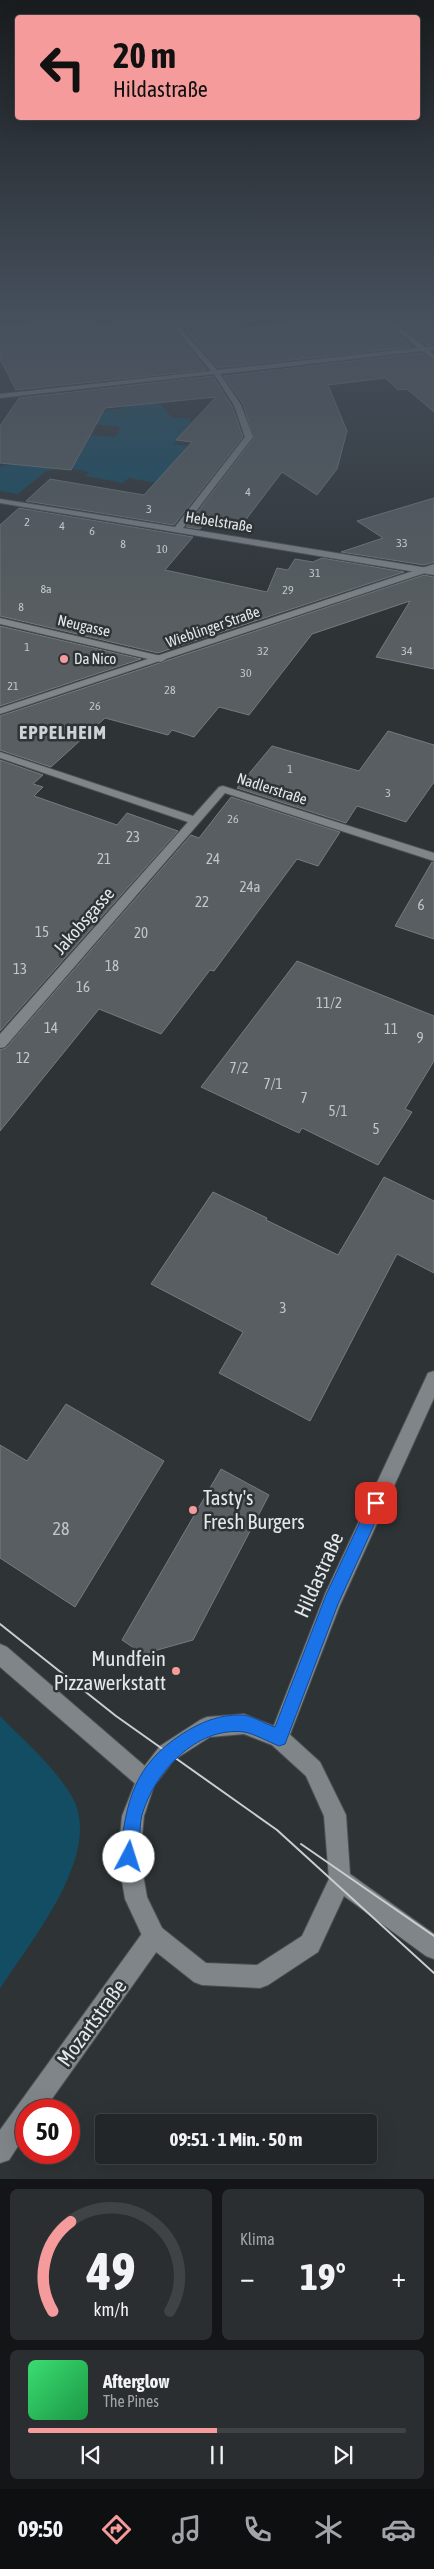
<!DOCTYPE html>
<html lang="de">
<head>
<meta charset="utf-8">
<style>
  body { margin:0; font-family:"Asap Condensed",sans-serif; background:#2a2e30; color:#f1f3f6; height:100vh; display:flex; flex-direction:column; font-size:19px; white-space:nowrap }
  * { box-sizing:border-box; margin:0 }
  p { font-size:16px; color:#a2a5a8 }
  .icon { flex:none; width:28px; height:28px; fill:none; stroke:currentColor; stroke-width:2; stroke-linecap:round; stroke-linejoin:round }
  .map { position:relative; height:2179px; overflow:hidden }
  .side { display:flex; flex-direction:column; gap:10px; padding:10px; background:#131516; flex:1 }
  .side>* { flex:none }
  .guide { position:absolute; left:15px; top:15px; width:405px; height:105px; border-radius:5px; box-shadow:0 5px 20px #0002,0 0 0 1px #3f4345; background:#f59b9c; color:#111; overflow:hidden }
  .speed { position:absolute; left:15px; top:2099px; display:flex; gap:10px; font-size:25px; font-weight:700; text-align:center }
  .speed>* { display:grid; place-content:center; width:65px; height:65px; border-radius:50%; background:#222628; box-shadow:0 5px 20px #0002,0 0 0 1px #3f4345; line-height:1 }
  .speed .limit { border:8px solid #d22; background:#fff; color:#111 }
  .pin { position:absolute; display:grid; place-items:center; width:42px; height:42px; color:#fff; margin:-21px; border-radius:10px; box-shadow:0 2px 8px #0006 }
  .me { position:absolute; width:55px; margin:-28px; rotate:5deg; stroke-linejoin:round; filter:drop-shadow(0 0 4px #0008) }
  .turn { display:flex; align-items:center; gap:18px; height:105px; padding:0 15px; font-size:22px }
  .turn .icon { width:65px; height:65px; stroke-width:2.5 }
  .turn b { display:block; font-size:35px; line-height:42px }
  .big { font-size:38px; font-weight:700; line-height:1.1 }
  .side .widget { flex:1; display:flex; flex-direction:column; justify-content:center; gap:8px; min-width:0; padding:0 18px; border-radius:8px; background:#2a2e30 }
  .side .dial { align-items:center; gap:0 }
  .dial svg { height:130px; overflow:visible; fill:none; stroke:#3f4345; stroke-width:7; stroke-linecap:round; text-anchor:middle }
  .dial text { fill:#f1f3f6; stroke:none }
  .song { display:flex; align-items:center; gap:15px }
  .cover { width:60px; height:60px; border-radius:8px; background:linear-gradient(135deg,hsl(140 70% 55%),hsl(140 70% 35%)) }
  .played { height:5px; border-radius:2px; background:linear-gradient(90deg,#f59b9c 50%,#3f4345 50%) }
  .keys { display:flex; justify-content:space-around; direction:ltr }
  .heat { display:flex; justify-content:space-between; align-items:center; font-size:28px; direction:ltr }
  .side .tiles { flex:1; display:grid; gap:10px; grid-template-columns:1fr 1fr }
  .widget:last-child { grid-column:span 2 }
  .trip { position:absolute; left:95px; top:2114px; width:282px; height:50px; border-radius:5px; background:#222628; box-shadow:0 5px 20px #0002,0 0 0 1px #3f4345; font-weight:700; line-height:50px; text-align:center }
  .tab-bar { display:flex; height:80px; justify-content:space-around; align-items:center; background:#0e0f10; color:#a2a5a8 }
  .tab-bar .icon { width:35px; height:35px }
  .tab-bar .active { color:#f59b9c }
  .tab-bar b { font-size:22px; color:#f1f3f6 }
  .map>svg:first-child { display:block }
  .green { fill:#124d64 }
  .building { fill:#585e61; stroke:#757b7e }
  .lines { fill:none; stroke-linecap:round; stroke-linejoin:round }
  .minor-casing { stroke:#4c5052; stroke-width:2 }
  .tertiary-casing { stroke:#4c5052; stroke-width:2 }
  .secondary-casing { stroke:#4c5052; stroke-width:2 }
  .minor { fill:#7f8589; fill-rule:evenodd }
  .tertiary { fill:#7f8589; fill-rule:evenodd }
  .secondary { fill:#7f8589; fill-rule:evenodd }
  .tram { stroke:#caced0; stroke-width:2 }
  .route { fill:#1a73e8; stroke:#114b97 }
  .poi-dot { fill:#f59b9c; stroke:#2e3336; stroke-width:2 }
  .labels { text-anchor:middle; stroke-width:5; stroke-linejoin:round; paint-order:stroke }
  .far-number-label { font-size:12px; fill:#c1c6c8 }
  .far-street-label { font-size:15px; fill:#e4e8ea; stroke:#2e3336 }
  .far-poi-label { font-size:15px; fill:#e4e8ea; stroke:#2e3336; text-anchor:start }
  .number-label { font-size:15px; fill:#c1c6c8 }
  .street-label { font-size:18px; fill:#e4e8ea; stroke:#2e3336 }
  .near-number-label { font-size:18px; fill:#c1c6c8 }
  .far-district-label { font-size:19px; font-weight:bold; letter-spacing:1px; fill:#ccd3d7; stroke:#2e3336 }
  .near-poi-label { font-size:21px; fill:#e4e8ea; stroke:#2e3336; text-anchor:start }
  .near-street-label { font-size:21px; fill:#e4e8ea; stroke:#2e3336 }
</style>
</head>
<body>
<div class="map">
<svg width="434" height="2179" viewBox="0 0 434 2179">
  <rect width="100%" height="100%" fill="#2e3336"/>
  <path class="green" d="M 117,393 L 158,401 L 172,418 L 190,418 L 193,429 L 183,433 L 173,444 L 188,446 L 156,483 L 128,478 L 123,483 L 85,476 L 89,472 L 56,466 L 51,471 L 46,471 L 18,494 L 0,491 L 0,467 L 8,464 L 19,450 L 90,435 L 115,437 L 121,427 L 80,423 L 101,411 L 125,408 Z
    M 0,1716 C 24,1741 53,1765 71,1795 C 106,1851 30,1942 0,1989 Z"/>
  <path class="building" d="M 72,320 L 90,320 L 93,325 L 166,320 L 207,370 L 16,390 L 0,359 L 0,326 Z
    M 177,320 L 238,320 L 246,328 L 319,320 L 383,320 L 413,347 L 218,368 Z
    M 395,320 L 434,320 L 434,344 L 426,345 Z
    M 421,353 L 434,362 L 434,412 L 407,389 L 398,390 L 385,378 L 328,385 L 347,431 L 337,469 L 317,495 L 282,472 L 241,526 L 207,520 L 200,529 L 186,527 L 254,438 L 243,404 L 223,376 Z
    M 213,376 L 232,406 L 243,437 L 174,525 L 26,501 L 50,479 L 144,495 L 192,442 L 176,440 L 216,397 L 105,408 L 71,470 L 0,463 L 0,426 L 19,398 Z
    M 434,498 L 434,562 L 424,565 L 341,552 L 383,538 L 357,521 Z
    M 19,508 L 193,537 L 165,570 L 267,592 L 277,568 L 288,570 L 295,559 L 313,562 L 322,558 L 404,572 L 158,653 L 0,616 L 0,525 Z
    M 424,575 L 434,577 L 434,669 L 376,657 L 410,601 L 312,634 L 249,715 L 219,707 L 194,737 L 172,730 L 168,735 L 105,718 L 51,767 L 0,750 L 0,716 Z
    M 0,626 L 141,659 L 0,706 Z
    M 388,731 L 434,745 L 434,782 L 406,822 L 357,806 L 346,823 L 237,788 L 272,746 L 359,771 Z
    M 0,760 L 43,775 L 33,784 L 43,787 L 34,796 L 117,825 L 127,813 L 178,831 L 0,1031 Z
    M 231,797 L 340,832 L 318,866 L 297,859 L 214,971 L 210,970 L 161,1034 L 99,1009 L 0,1131 L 0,1050 L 6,1048 L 191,835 L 199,838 Z
    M 432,862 L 434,863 L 434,939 L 395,926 Z
    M 297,961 L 434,1016 L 434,1061 L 405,1109 L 412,1112 L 378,1165 L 302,1128 L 299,1133 L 201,1087 Z
    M 384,1177 L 434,1201 L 434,1273 L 397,1254 L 310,1421 L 219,1373 L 243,1332 L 151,1284 L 213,1192 L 267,1218 L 266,1220 L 338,1255 Z
    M 66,1404 L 164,1461 L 75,1607 L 0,1558 L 0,1445 L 27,1461 Z
    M 221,1469 L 269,1495 L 193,1640 L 143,1654 L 122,1640 Z"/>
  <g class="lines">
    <defs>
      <path id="minor" d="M 168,320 L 174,320 L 217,370 L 418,348 L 385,320 L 392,320 L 425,347 L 434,346 L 434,350 L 429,350 L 434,355 L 434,360 L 422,351 L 220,374 L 241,405 L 253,437 L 183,528 L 434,569 L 434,575 L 0,503 L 0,499 L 175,527 L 245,437 L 234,405 L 214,374 L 0,398 L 0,394 L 211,371 Z
        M 0,618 L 161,656 L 166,659 L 161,662 L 0,624 Z
        M 0,752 L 193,816 L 219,787 L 223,786 L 434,853 L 434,861 L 225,793 L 5,1047 L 0,1048 L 0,1034 L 188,822 L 0,758 Z
        M 434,1371 L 434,1398 L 340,1605 L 286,1745 L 279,1748 L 272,1745 L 269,1738 L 325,1594 L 428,1373 Z
        M 154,1925 L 162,1928 L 165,1936 L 162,1944 L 44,2110 L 26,2110 L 26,2134 L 9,2160 L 0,2163 L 0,2130 L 146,1928 Z"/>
      <path id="tertiary" d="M 434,564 L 434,570 L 0,714 L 0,708 Z
        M 0,1644 L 7,1647 L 153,1773 L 156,1780 L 153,1787 L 146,1790 L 139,1787 L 0,1667 Z"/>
      <path id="secondary" d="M 244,1714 L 286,1731 L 320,1762 L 346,1815 L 350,1874 L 434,1934 L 434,1959 L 426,1956 L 344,1896 L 318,1952 L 268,1985 L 260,1988 L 202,1985 L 194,1982 L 146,1944 L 125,1899 L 118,1857 L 122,1816 L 139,1773 L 160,1746 L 200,1720 L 207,1717 ZM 244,1734 L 272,1745 L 306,1776 L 324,1816 L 329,1879 L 302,1936 L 257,1965 L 206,1963 L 162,1928 L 147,1897 L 140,1857 L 144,1816 L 154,1786 L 174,1760 L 210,1737 Z"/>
    </defs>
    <use href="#minor" class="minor-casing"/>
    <use href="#tertiary" class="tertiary-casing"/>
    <use href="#secondary" class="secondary-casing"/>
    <use href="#minor" class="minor"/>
    <use href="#tertiary" class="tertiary"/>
    <use href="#secondary" class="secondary"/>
    <path class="tram" d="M 0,1624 L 116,1716 L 277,1830 L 434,1973
      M 301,1844 L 434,1936"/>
  </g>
  <linearGradient id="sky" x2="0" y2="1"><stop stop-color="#191c1e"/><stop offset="0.51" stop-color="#46505d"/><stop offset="1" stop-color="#46505d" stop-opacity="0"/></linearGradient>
  <rect width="434" height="625" fill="url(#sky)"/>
  <path class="route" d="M 376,1496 L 381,1498 L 384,1503 L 338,1604 L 285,1744 L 279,1746 C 269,1742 255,1734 244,1732 C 196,1726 154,1773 142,1815 C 138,1830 142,1848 136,1864 L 129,1866 L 123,1864 L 120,1857 C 126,1802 133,1766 182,1734 C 201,1722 220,1714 243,1715 C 253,1716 265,1724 275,1727 L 326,1595 L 371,1498 Z"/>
  <g class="poi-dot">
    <circle cx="64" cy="659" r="5"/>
    <circle cx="193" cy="1510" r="5"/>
    <circle cx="176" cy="1671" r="5"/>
  </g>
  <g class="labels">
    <g class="far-number-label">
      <text x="248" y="496">4</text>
      <text x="149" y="513">3</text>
      <text x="27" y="526">2</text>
      <text x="62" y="530">4</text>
      <text x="92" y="535">6</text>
      <text x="402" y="547">33</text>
      <text x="123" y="548">8</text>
      <text x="162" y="553">10</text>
      <text x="315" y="577">31</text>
      <text x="46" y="593">8a</text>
      <text x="288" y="594">29</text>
      <text x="21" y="611">8</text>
      <text x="27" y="651">1</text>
      <text x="263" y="655">32</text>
      <text x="407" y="655">34</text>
      <text x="246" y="677">30</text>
      <text x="13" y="690">21</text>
      <text x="170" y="694">28</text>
      <text x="95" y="710">26</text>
      <text x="290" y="773">1</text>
      <text x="388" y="797">3</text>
      <text x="233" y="823">26</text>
    </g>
    <g class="far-street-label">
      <text transform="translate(219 522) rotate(9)" y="5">Hebelstraße</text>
      <text transform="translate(84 626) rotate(13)" y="5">Neugasse</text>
      <text transform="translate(213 627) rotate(-19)" y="5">Wieblinger Straße</text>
      <text transform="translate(272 789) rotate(18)" y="5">Nadlerstraße</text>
    </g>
    <g class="far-poi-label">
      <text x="74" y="664">Da Nico</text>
    </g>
    <g class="number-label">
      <text x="133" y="842">23</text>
      <text x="104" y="864">21</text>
      <text x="213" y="864">24</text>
      <text x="250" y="892">24a</text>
      <text x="202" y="907">22</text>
      <text x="421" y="910">6</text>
      <text x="42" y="937">15</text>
      <text x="141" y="938">20</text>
      <text x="112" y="971">18</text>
      <text x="20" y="974">13</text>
      <text x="83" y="992">16</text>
      <text x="329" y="1008">11/2</text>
      <text x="51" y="1033">14</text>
      <text x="391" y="1034">11</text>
      <text x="420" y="1043">9</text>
      <text x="23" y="1063">12</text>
      <text x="239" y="1073">7/2</text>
      <text x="273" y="1089">7/1</text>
      <text x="304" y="1103">7</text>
      <text x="338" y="1116">5/1</text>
      <text x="376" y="1134">5</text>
      <text x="283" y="1313">3</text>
    </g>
    <g class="street-label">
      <text transform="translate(84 921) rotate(-49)" y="6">Jakobsgasse</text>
    </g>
    <g class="near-number-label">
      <text x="61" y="1535">28</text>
    </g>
    <g class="far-district-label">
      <text x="63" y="739">EPPELHEIM</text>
    </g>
    <g class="near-poi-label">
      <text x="203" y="1505">Tasty's<tspan x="203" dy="24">Fresh Burgers</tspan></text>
      <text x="166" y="1666" text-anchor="end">Mundfein<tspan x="166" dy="24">Pizzawerkstatt</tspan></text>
    </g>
    <g class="near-street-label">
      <text transform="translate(319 1575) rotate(-66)" y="7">Hildastraße</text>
      <text transform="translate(92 2023) rotate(-54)" y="7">Mozartstraße</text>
    </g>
  </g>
</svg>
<div class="speed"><div class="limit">50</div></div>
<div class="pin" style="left:376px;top:1503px;background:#d93025"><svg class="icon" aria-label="arrive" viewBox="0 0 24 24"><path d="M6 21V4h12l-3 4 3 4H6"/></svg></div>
<svg class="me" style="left:129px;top:1857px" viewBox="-20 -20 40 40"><circle r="19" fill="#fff"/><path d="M0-13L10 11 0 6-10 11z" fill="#1a73e8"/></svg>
<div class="trip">09:51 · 1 Min. · 50 m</div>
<div class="guide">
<div class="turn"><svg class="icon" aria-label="left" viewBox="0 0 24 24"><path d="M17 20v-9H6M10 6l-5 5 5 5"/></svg><div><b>20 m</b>Hildastraße</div></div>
</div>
</div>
<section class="side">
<div class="tiles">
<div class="widget dial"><svg viewBox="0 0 100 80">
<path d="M14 69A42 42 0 1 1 86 69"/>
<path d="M14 69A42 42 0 0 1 25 14" stroke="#f59b9c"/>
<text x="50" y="56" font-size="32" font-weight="700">49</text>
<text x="50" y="72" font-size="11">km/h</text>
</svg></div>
<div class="widget"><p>Klima</p>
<div class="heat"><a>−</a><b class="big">19°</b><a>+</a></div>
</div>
<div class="widget">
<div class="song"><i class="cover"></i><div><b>Afterglow</b><p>The Pines</p></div></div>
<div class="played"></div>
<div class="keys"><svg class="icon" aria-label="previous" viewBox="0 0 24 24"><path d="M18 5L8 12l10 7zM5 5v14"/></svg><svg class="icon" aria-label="pause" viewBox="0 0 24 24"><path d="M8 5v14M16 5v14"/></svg><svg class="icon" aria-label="next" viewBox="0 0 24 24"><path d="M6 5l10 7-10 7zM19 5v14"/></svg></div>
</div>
</div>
</section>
<nav class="tab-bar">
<b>09:50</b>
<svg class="icon active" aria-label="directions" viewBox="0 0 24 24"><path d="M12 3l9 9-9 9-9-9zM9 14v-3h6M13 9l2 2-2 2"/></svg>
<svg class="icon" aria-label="music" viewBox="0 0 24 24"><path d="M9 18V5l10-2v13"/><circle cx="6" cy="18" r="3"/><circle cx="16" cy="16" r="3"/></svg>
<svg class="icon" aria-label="phone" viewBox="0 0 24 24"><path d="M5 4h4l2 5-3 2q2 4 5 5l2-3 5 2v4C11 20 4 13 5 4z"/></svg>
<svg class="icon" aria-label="climate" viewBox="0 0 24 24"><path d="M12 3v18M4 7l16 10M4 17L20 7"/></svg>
<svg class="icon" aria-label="car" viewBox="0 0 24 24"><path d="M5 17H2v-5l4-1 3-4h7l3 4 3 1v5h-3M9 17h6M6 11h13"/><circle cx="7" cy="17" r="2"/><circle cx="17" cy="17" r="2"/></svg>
</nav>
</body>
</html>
